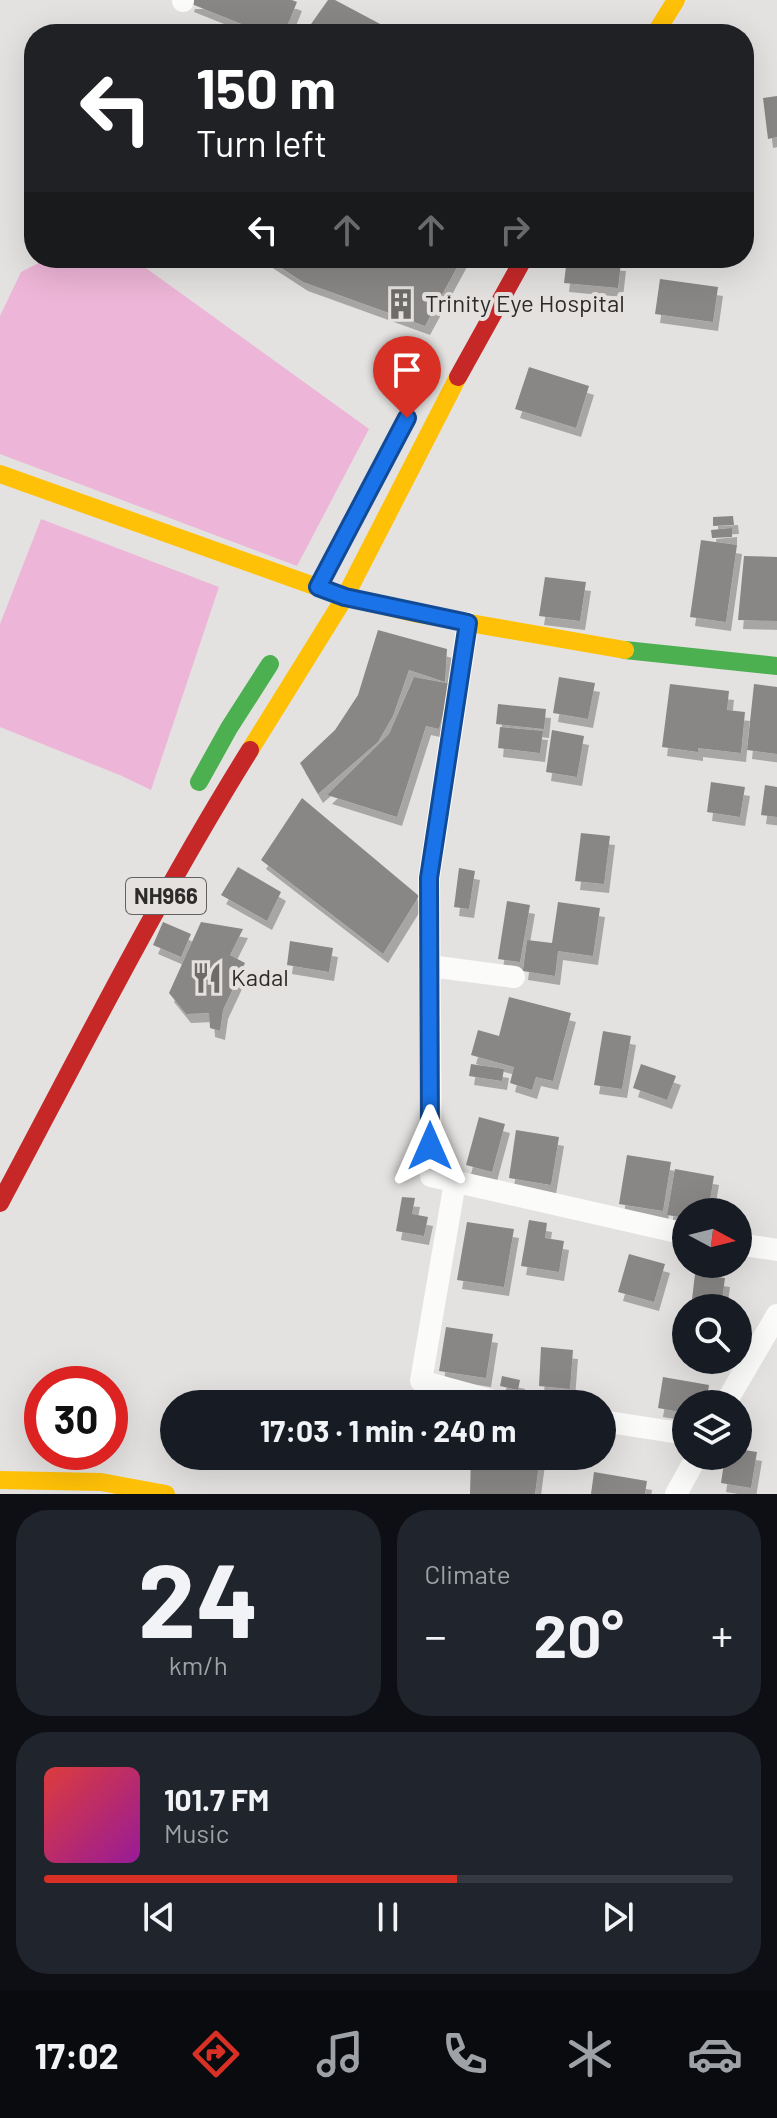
<!DOCTYPE html>
<html lang="en">
<head>
<meta charset="utf-8">
<style>
  body { margin:0; font-family:Barlow,sans-serif; background:#20242c; color:#f1f3f6; height:100vh; display:flex; flex-direction:column; font-size:30px; white-space:nowrap }
  * { box-sizing:border-box; margin:0 }
  p { font-size:26px; color:#9ea1a6 }
  .icon { flex:none; width:44px; height:44px; fill:none; stroke:currentColor; stroke-width:2; stroke-linecap:round; stroke-linejoin:round }
  .map { position:relative; height:1494px; overflow:hidden }
  .sheet { display:flex; flex-direction:column; gap:16px; padding:16px; background:#0d0f14; flex:1 }
  .sheet>* { flex:none }
  .hud { position:absolute; left:24px; top:24px; width:730px; height:244px; border-radius:32px; box-shadow:0 8px 32px #0002; background:#202124; color:#fff; overflow:hidden }
  .needle { width:52px; rotate:97deg }
  .tools { position:absolute; left:672px; top:1198px; display:grid; gap:16px }
  .tools a { display:grid; place-items:center; width:80px; height:80px; border-radius:50%; background:#171b24; box-shadow:0 8px 32px #0002; font-size:40px }
  .speed { position:absolute; left:24px; top:1366px; display:flex; gap:16px; font-size:40px; font-weight:700; text-align:center }
  .speed>* { display:grid; place-content:center; width:104px; height:104px; border-radius:50%; background:#171b24; box-shadow:0 8px 32px #0002; line-height:1 }
  .speed .limit { border:12px solid #d22; background:#fff; color:#111 }
  .pin { position:absolute; display:grid; place-items:center; width:68px; height:68px; color:#fff; margin:-82px -34px; border-radius:50% 50% 50% 0; rotate:-45deg; box-shadow:0 0 8px #0007 }
  .pin .icon { rotate:45deg }
  .me { position:absolute; width:88px; margin:-44px; rotate:0deg; stroke-linejoin:round; filter:drop-shadow(0 0 6px #0008) }
  .turn { display:flex; align-items:center; gap:28px; height:168px; padding:0 40px; font-size:36px }
  .turn .icon { width:104px; height:104px; stroke-width:2.5 }
  .turn b { display:block; font-size:56px; line-height:68px }
  .lanes { display:flex; align-items:center; height:76px; padding:0 40px; background:#0003; justify-content:center; gap:40px; direction:ltr }
  .lanes .off { opacity:.35 }
  .big { font-size:60px; font-weight:700; line-height:1.1 }
  .sheet .card { flex:1; display:flex; flex-direction:column; justify-content:center; gap:12px; min-width:0; padding:0 28px; border-radius:32px; background:#20242c }
  .sheet .dial { align-items:center; gap:0 }
  .dial b { font-size:104px; line-height:1 }
  .song { display:flex; align-items:center; gap:24px }
  .cover { width:96px; height:96px; border-radius:12px; background:linear-gradient(135deg,hsl(0 70% 55%),hsl(300 70% 35%)) }
  .played { height:8px; border-radius:4px; background:linear-gradient(90deg,#d93025 60%,#363941 60%) }
  .keys { display:flex; justify-content:space-around; direction:ltr }
  .heat { display:flex; justify-content:space-between; align-items:center; font-size:44px; direction:ltr }
  .sheet .tiles { flex:1; display:grid; gap:16px; grid-template-columns:1fr 1fr }
  .card:last-child { grid-column:span 2 }
  .trip { position:absolute; left:160px; top:1390px; width:456px; height:80px; border-radius:40px; background:#171b24; box-shadow:0 8px 32px #0002; font-weight:700; line-height:80px; text-align:center }
  .dock { display:flex; height:128px; justify-content:space-around; align-items:center; background:#090b0e; color:#9ea1a6 }
  .dock .icon { width:56px; height:56px }
  .dock .active { color:#d93025 }
  .dock b { font-size:36px; color:#f1f3f6 }
  .map>svg:first-child { display:block }
  .water { fill:#edb5d7 }
  .building { fill:#898786; filter:url(#shadow) }
  .lines { fill:none; stroke-linecap:round; stroke-linejoin:round }
  .street { stroke:#fbfbfa; stroke-width:22 }
  .fast { stroke:#4caf50; stroke-width:18 }
  .slow { stroke:#ffc107; stroke-width:18 }
  .jam { stroke:#c62828; stroke-width:18 }
  .route-casing { stroke:#114b97; stroke-width:20 }
  .route { stroke:#1a73e8; stroke-width:14 }
  .labels { text-anchor:middle; stroke-width:8; stroke-linejoin:round; paint-order:stroke }
  .shield { fill:#e5e1df; stroke:#646261; stroke-width:2 }
  .shield-label { font-size:22px; font-weight:bold; fill:#2d2c2b }
  .poi-label { font-size:24px; fill:#2d2c2b; stroke:#e5e1df; text-anchor:start }
</style>
</head>
<body>
<div class="map">
<svg width="777" height="1494" viewBox="0 0 777 1494">
  <defs>
    <filter id="shadow"><feDropShadow dx="5" dy="9" stdDeviation="0" flood-color="#0004"/></filter>
  </defs>
  <rect width="100%" height="100%" fill="#e4e2e0"/>
  <path class="water" d="M 48,258 L 132,258 L 369,429 L 297,566 L 0,454 L 0,316 L 21,272 Z
    M 41,519 L 219,587 L 151,790 L 122,776 L 0,727 L 0,624 Z"/>
  <path class="building" d="M 190,0 L 292,0 L 297,2 L 284,34 L 267,34 L 189,3 Z
    M 328,0 L 335,0 L 399,34 L 304,34 Z
    M 198,24 L 221,34 L 194,34 Z
    M 777,96 L 777,137 L 768,139 L 763,98 Z
    M 266,258 L 462,258 L 425,326 L 303,282 Z
    M 567,258 L 621,262 L 618,288 L 564,283 Z
    M 660,279 L 718,287 L 713,322 L 655,314 Z
    M 529,367 L 589,386 L 576,428 L 515,409 Z
    M 733,516 L 734,525 L 713,526 L 713,517 Z
    M 732,528 L 732,537 L 712,538 L 711,530 Z
    M 701,540 L 737,545 L 726,622 L 690,617 Z
    M 744,556 L 777,557 L 777,621 L 738,620 Z
    M 545,577 L 586,582 L 580,621 L 539,616 Z
    M 378,630 L 447,649 L 445,682 L 409,670 L 393,716 L 378,742 L 318,794 L 300,763 L 335,730 L 358,695 Z
    M 414,677 L 451,684 L 439,729 L 426,726 L 397,817 L 327,795 L 389,734 Z
    M 559,677 L 595,683 L 588,719 L 553,713 Z
    M 670,684 L 729,691 L 727,710 L 745,712 L 741,753 L 698,748 L 698,752 L 662,747 Z
    M 754,684 L 777,687 L 777,754 L 747,750 Z
    M 498,704 L 546,709 L 544,729 L 496,724 Z
    M 500,727 L 543,731 L 540,753 L 498,748 Z
    M 552,730 L 584,736 L 577,777 L 546,772 Z
    M 711,782 L 745,787 L 740,817 L 707,812 Z
    M 765,785 L 777,787 L 777,817 L 761,815 Z
    M 302,798 L 419,896 L 383,954 L 261,860 Z
    M 581,833 L 610,836 L 604,884 L 575,881 Z
    M 238,867 L 281,892 L 267,921 L 221,895 Z
    M 459,868 L 475,871 L 469,909 L 454,907 Z
    M 507,901 L 530,905 L 520,962 L 498,959 Z
    M 558,902 L 600,908 L 593,956 L 558,951 L 555,976 L 523,971 L 527,940 L 552,943 Z
    M 163,922 L 191,934 L 181,957 L 153,945 Z
    M 201,922 L 243,929 L 230,955 L 245,963 L 223,1010 L 220,1031 L 210,1028 L 209,1013 L 186,1014 L 169,993 Z
    M 290,941 L 333,948 L 329,972 L 287,965 Z
    M 509,997 L 571,1013 L 553,1081 L 536,1077 L 532,1090 L 510,1083 L 514,1067 L 471,1055 L 478,1030 L 499,1036 Z
    M 603,1031 L 631,1036 L 622,1089 L 594,1085 Z
    M 471,1064 L 504,1069 L 502,1081 L 469,1076 Z
    M 641,1064 L 676,1076 L 667,1100 L 633,1088 Z
    M 479,1117 L 505,1124 L 492,1172 L 466,1165 Z
    M 516,1130 L 559,1137 L 551,1185 L 509,1178 Z
    M 627,1155 L 671,1162 L 663,1211 L 619,1204 Z
    M 675,1169 L 714,1176 L 708,1212 L 686,1212 L 686,1218 L 667,1215 Z
    M 402,1197 L 415,1198 L 412,1214 L 428,1217 L 424,1236 L 396,1231 Z
    M 529,1220 L 547,1223 L 545,1238 L 564,1241 L 559,1272 L 521,1266 Z
    M 467,1222 L 514,1229 L 504,1287 L 457,1280 Z
    M 629,1254 L 665,1264 L 654,1302 L 618,1292 Z
    M 695,1274 L 725,1278 L 721,1308 L 691,1308 Z
    M 446,1327 L 493,1334 L 486,1378 L 439,1371 Z
    M 541,1347 L 573,1350 L 570,1389 L 539,1386 Z
    M 502,1376 L 520,1380 L 518,1390 L 500,1386 Z
    M 663,1377 L 709,1385 L 706,1404 L 686,1404 L 686,1413 L 658,1408 Z
    M 738,1449 L 757,1452 L 751,1488 L 721,1483 L 725,1456 L 738,1456 Z
    M 471,1456 L 540,1456 L 535,1494 L 470,1494 Z
    M 594,1472 L 647,1481 L 645,1494 L 591,1494 Z"/>
  <g class="lines">
    <path class="street" d="M 183,1 L 183,0
      M 468,623 L 429,878 L 431,1176 L 686,1234
      M 430,966 L 514,977
      M 455,1182 L 421,1381 L 505,1404
      M 738,1244 L 777,1250
      M 725,1404 L 777,1315
      M 602,1421 L 686,1434
      M 676,1494 L 697,1456"/>
    <path class="fast" d="M 625,650 L 777,666
      M 199,782 L 229,728 L 270,664"/>
    <path class="slow" d="M 655,34 L 676,0
      M 0,474 L 345,597 L 418,614 L 625,650
      M 250,750 L 345,597 L 458,377
      M 0,1480 L 101,1482 L 166,1494"/>
    <path class="jam" d="M 458,377 L 524,258
      M 0,1203 C 81,1051 159,896 250,750"/>
  </g>
  <g class="lines">
    <defs>
      <path id="route" d="M 407,418 L 318,587 L 345,597 L 468,623 L 429,878 L 430,1146"/>
    </defs>
    <use href="#route" class="route-casing"/>
    <use href="#route" class="route"/>
  </g>
  <defs>
    <symbol id="building-bare" viewBox="-9 -9 18 18"><path d="M-4-6H4V6H1V3H-1V6H-4ZM-2.5-4.3h1.7v1.8h-1.7ZM.8-4.3h1.7v1.8H.8ZM-2.5-1h1.7V.8h-1.7ZM.8-1h1.7V.8H.8Z" fill="#6d6c6a" stroke="#e5e1df" stroke-width="2.5" paint-order="stroke"/></symbol>
    <symbol id="restaurant-bare" viewBox="-9 -9 18 18"><path d="M-5-6h1v4h1v-4h1v4h1v-4h1v5L-1.5 .5V6h-2V.5L-5-1ZM5-6V6H3V1.5H1.5Q1.5-4 5-6Z" fill="#6d6c6a" stroke="#e5e1df" stroke-width="2.5" paint-order="stroke"/></symbol>
  </defs>
  <g fill-rule="evenodd">
    <use href="#building-bare" x="379" y="282" width="44" height="44"/>
    <use href="#restaurant-bare" x="185" y="956" width="44" height="44"/>
  </g>
  <g class="labels">
    <rect class="shield" x="126" y="878" width="80" height="36" rx="6"/>
    <g class="shield-label">
      <text x="166" y="904">NH966</text>
    </g>
    <g class="poi-label">
      <text x="425" y="312">Trinity Eye Hospital</text>
      <text x="231" y="986">Kadal</text>
    </g>
  </g>
</svg>
<div class="tools">
<a><svg class="needle" viewBox="-14 -14 28 28"><path d="M0-13l5 13h-10z" fill="#e53935"/><path d="M0 13l5-13h-10z" fill="#9ea1a6"/></svg></a>
<a><svg class="icon" aria-label="search" viewBox="0 0 24 24"><circle cx="10" cy="10" r="6"/><path d="M15 15l6 6"/></svg></a>
<a><svg class="icon" aria-label="layers" viewBox="0 0 24 24"><path d="M12 4l9 5-9 5-9-5zM3 14l9 5 9-5"/></svg></a>
</div>
<div class="speed"><div class="limit">30</div></div>
<div class="pin" style="left:407px;top:418px;background:#d93025"><svg class="icon" aria-label="arrive" viewBox="0 0 24 24"><path d="M6 21V4h12l-3 4 3 4H6"/></svg></div>
<svg class="me" style="left:430px;top:1146px" viewBox="-20 -20 40 40"><path d="M0-17L14 15 0 8-14 15z" fill="#1a73e8" stroke="#fff" stroke-width="4"/></svg>
<div class="trip">17:03 · 1 min · 240 m</div>
<div class="hud">
<div class="turn"><svg class="icon" aria-label="left" viewBox="0 0 24 24"><path d="M17 20v-9H6M10 6l-5 5 5 5"/></svg><div><b>150 m</b>Turn left</div></div>
<div class="lanes"><svg class="icon" aria-label="left" viewBox="0 0 24 24"><path d="M17 20v-9H6M10 6l-5 5 5 5"/></svg><svg class="icon off" aria-label="ahead" viewBox="0 0 24 24"><path d="M12 20V5M6 11l6-6 6 6"/></svg><svg class="icon off" aria-label="ahead" viewBox="0 0 24 24"><path d="M12 20V5M6 11l6-6 6 6"/></svg><svg class="icon off" aria-label="right" viewBox="0 0 24 24"><path d="M7 20v-9h11M14 6l5 5-5 5"/></svg></div>
</div>
</div>
<section class="sheet">
<div class="tiles">
<div class="card dial"><b>24</b><p>km/h</p></div>
<div class="card"><p>Climate</p>
<div class="heat"><a>−</a><b class="big">20°</b><a>+</a></div>
</div>
<div class="card">
<div class="song"><i class="cover"></i><div><b>101.7 FM</b><p>Music</p></div></div>
<div class="played"></div>
<div class="keys"><svg class="icon" aria-label="previous" viewBox="0 0 24 24"><path d="M18 5L8 12l10 7zM5 5v14"/></svg><svg class="icon" aria-label="pause" viewBox="0 0 24 24"><path d="M8 5v14M16 5v14"/></svg><svg class="icon" aria-label="next" viewBox="0 0 24 24"><path d="M6 5l10 7-10 7zM19 5v14"/></svg></div>
</div>
</div>
</section>
<nav class="dock">
<b>17:02</b>
<svg class="icon active" aria-label="directions" viewBox="0 0 24 24"><path d="M12 3l9 9-9 9-9-9zM9 14v-3h6M13 9l2 2-2 2"/></svg>
<svg class="icon" aria-label="music" viewBox="0 0 24 24"><path d="M9 18V5l10-2v13"/><circle cx="6" cy="18" r="3"/><circle cx="16" cy="16" r="3"/></svg>
<svg class="icon" aria-label="phone" viewBox="0 0 24 24"><path d="M5 4h4l2 5-3 2q2 4 5 5l2-3 5 2v4C11 20 4 13 5 4z"/></svg>
<svg class="icon" aria-label="climate" viewBox="0 0 24 24"><path d="M12 3v18M4 7l16 10M4 17L20 7"/></svg>
<svg class="icon" aria-label="car" viewBox="0 0 24 24"><path d="M5 17H2v-5l4-1 3-4h7l3 4 3 1v5h-3M9 17h6M6 11h13"/><circle cx="7" cy="17" r="2"/><circle cx="17" cy="17" r="2"/></svg>
</nav>
</body>
</html>
